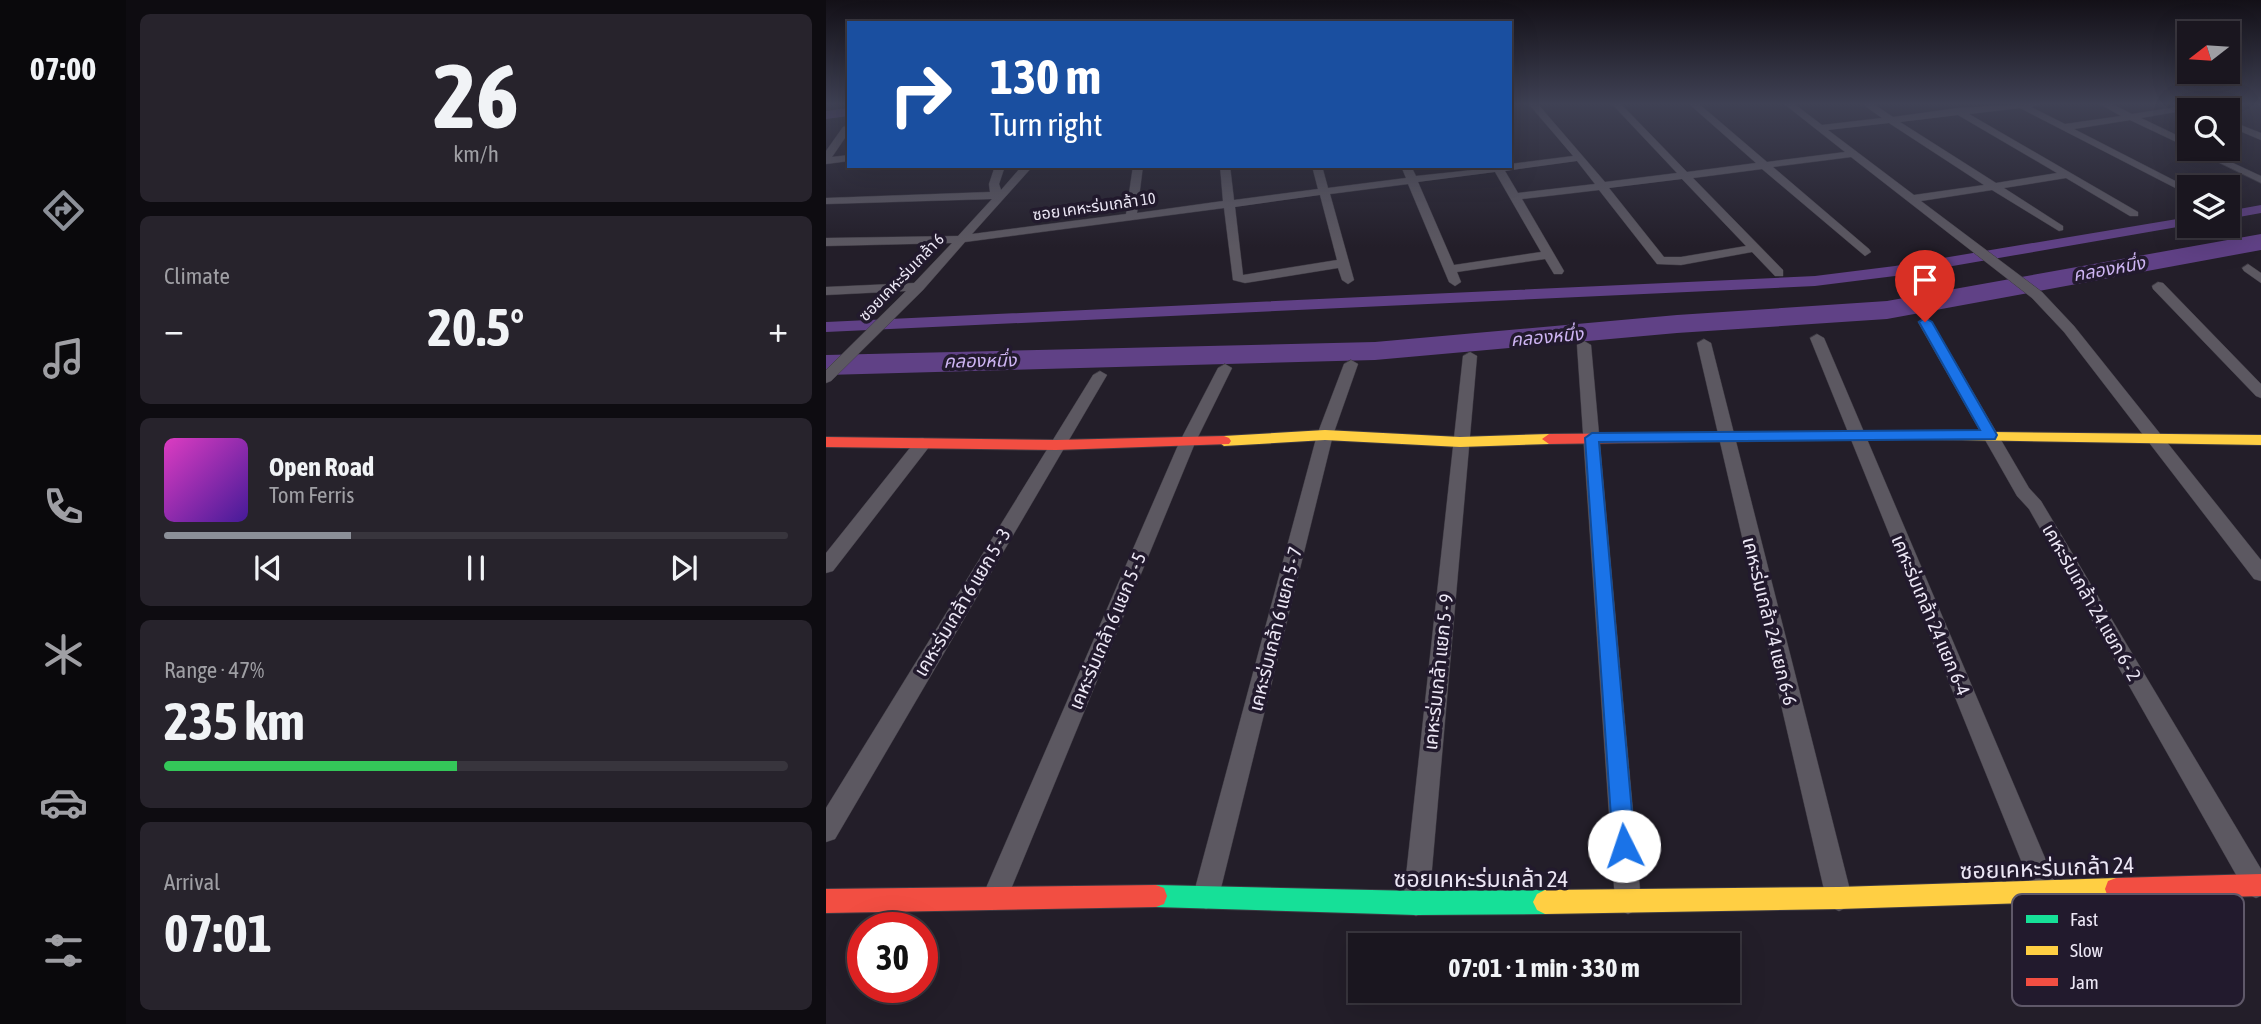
<!DOCTYPE html>
<html lang="en">
<head>
<meta charset="utf-8">
<style>
  body { margin:0; font-family:"Asap Condensed","Noto Sans Thai",sans-serif; background:#27232c; color:#f1f3f6; height:100vh; display:flex; flex-direction:column; font-size:26px; white-space:nowrap }
  * { box-sizing:border-box; margin:0 }
  p { font-size:23px; color:#9f9fa4 }
  .icon { flex:none; width:38px; height:38px; fill:none; stroke:currentColor; stroke-width:2; stroke-linecap:round; stroke-linejoin:round }
  .map { position:relative; flex:1; overflow:hidden }
  .details { display:flex; flex-direction:column; gap:14px; padding:14px; background:#0e0c11; width:700px }
  .details>* { flex:none }
  .banner { position:absolute; left:21px; top:21px; width:665px; height:147px; border-radius:0px; box-shadow:0 7px 28px #0002,0 0 0 2px #38353d; background:#1a4fa0; color:#fff; overflow:hidden }
  .needle { width:46px; rotate:253deg }
  .controls { position:absolute; left:1351px; top:21px; display:grid; gap:14px }
  .controls a { display:grid; place-items:center; width:63px; height:63px; border-radius:0px; background:#1a161f; box-shadow:0 7px 28px #0002,0 0 0 2px #38353d; font-size:35px }
  .speed { position:absolute; left:21px; top:912px; display:flex; gap:14px; font-size:35px; font-weight:700; text-align:center }
  .speed>* { display:grid; place-content:center; width:91px; height:91px; border-radius:50%; background:#1a161f; box-shadow:0 7px 28px #0002,0 0 0 2px #38353d; line-height:1 }
  .speed .limit { border:10px solid #d22; background:#fff; color:#111 }
  .pin { position:absolute; display:grid; place-items:center; width:60px; height:60px; color:#fff; margin:-72px -30px; border-radius:50% 50% 50% 0; rotate:-45deg; box-shadow:0 0 7px #0007 }
  .pin .icon { rotate:45deg }
  .me { position:absolute; width:77px; margin:-38px; rotate:356deg; stroke-linejoin:round; filter:drop-shadow(0 0 5px #0008) }
  .turn { display:flex; align-items:center; gap:24px; height:147px; padding:0 28px; font-size:32px }
  .turn .icon { width:91px; height:91px; stroke-width:2.5 }
  .turn b { display:block; font-size:49px; line-height:60px }
  .big { font-size:52px; font-weight:700; line-height:1.1 }
  .details .card { flex:1; display:flex; flex-direction:column; justify-content:center; gap:10px; min-width:0; padding:0 24px; border-radius:10px; background:#27232c }
  .details .dial { align-items:center; gap:0 }
  .dial b { font-size:91px; line-height:1 }
  .song { display:flex; align-items:center; gap:21px }
  .cover { width:84px; height:84px; border-radius:10px; background:linear-gradient(135deg,hsl(310 70% 55%),hsl(260 70% 35%)) }
  .played { height:7px; border-radius:4px; background:linear-gradient(90deg,#8c9099 30%,#38353d 30%) }
  .keys { display:flex; justify-content:space-around; direction:ltr }
  .heat { display:flex; justify-content:space-between; align-items:center; font-size:38px; direction:ltr }
  .charge { height:10px; border-radius:5px; background:linear-gradient(90deg,#34c759 47%,#38353d 0) }
  .trip { position:absolute; left:522px; top:933px; width:392px; height:70px; border-radius:0px; background:#1a161f; box-shadow:0 7px 28px #0002,0 0 0 2px #38353d; font-weight:700; line-height:70px; text-align:center }
  main { display:flex; flex:1; min-height:0 }
  .dock { display:flex; flex-direction:column; width:126px; justify-content:space-around; align-items:center; background:#0a090c; color:#9f9fa4 }
  .dock .icon { width:49px; height:49px }
  .dock .on { color:#8c9099 }
  .dock b { font-size:32px; color:#f1f3f6 }
  .map>svg:first-child { display:block }
  .lines { fill:none; stroke-linecap:round; stroke-linejoin:round }
  .canal { fill:#604186; fill-rule:evenodd }
  .river { fill:#604186; fill-rule:evenodd }
  .street-casing { stroke:#3d3942; stroke-width:1 }
  .fast-casing { stroke:#3d3942; stroke-width:2 }
  .slow-casing { stroke:#3d3942; stroke-width:2 }
  .jam-casing { stroke:#3d3942; stroke-width:2 }
  .street { fill:#5c5861; fill-rule:evenodd }
  .fast { fill:#16e098; fill-rule:evenodd }
  .slow { fill:#ffcf43; fill-rule:evenodd }
  .jam { fill:#f24e42; fill-rule:evenodd }
  .route { fill:#1a73e8; stroke:#114b97; stroke-width:2 }
  .labels { text-anchor:middle; stroke-width:7; stroke-linejoin:round; paint-order:stroke }
  .far-street-label { font-size:16px; fill:#ece7f5; stroke:#221a2d }
  .far-water-label { font-size:18px; font-style:italic; fill:#ceb5f3; stroke:#221a2d }
  .street-label { font-size:19px; fill:#ece7f5; stroke:#221a2d }
  .near-street-label { font-size:23px; fill:#ece7f5; stroke:#221a2d }
  .key { fill:#221a2d; stroke:#5f5869; stroke-width:2 }
  .key-label { font-size:19px; fill:#ece7f5 }
</style>
</head>
<body>
<main>
<nav class="dock">
<b>07:00</b>
<svg class="icon on" aria-label="directions" viewBox="0 0 24 24"><path d="M12 3l9 9-9 9-9-9zM9 14v-3h6M13 9l2 2-2 2"/></svg>
<svg class="icon" aria-label="music" viewBox="0 0 24 24"><path d="M9 18V5l10-2v13"/><circle cx="6" cy="18" r="3"/><circle cx="16" cy="16" r="3"/></svg>
<svg class="icon" aria-label="phone" viewBox="0 0 24 24"><path d="M5 4h4l2 5-3 2q2 4 5 5l2-3 5 2v4C11 20 4 13 5 4z"/></svg>
<svg class="icon" aria-label="climate" viewBox="0 0 24 24"><path d="M12 3v18M4 7l16 10M4 17L20 7"/></svg>
<svg class="icon" aria-label="car" viewBox="0 0 24 24"><path d="M5 17H2v-5l4-1 3-4h7l3 4 3 1v5h-3M9 17h6M6 11h13"/><circle cx="7" cy="17" r="2"/><circle cx="17" cy="17" r="2"/></svg>
<svg class="icon" aria-label="filters" viewBox="0 0 24 24"><path d="M4 7h16M4 17h16"/><circle cx="9" cy="7" r="2"/><circle cx="15" cy="17" r="2"/></svg>
</nav>
<section class="details">
<div class="card dial"><b>26</b><p>km/h</p></div>
<div class="card"><p>Climate</p>
<div class="heat"><a>−</a><b class="big">20.5°</b><a>+</a></div>
</div>
<div class="card">
<div class="song"><i class="cover"></i><div><b>Open Road</b><p>Tom Ferris</p></div></div>
<div class="played"></div>
<div class="keys"><svg class="icon" aria-label="previous" viewBox="0 0 24 24"><path d="M18 5L8 12l10 7zM5 5v14"/></svg><svg class="icon" aria-label="pause" viewBox="0 0 24 24"><path d="M8 5v14M16 5v14"/></svg><svg class="icon" aria-label="next" viewBox="0 0 24 24"><path d="M6 5l10 7-10 7zM19 5v14"/></svg></div>
</div>
<div class="card"><p>Range · 47%</p><b class="big">235 km</b><div class="charge"></div></div>
<div class="card"><p>Arrival</p><b class="big">07:01</b></div>
</section>
<div class="map">
<svg width="1435" height="1024" viewBox="0 0 1435 1024">
  <rect width="100%" height="100%" fill="#231e29"/>
  <g class="lines">
    <path class="canal" d="M 23,108 L 23,116 L 0,119 L 0,111 Z
      M 1435,205 L 1435,213 L 1402,219 L 1402,211 Z
      M 1363,217 L 1363,225 L 1069,276 L 989,286 L 0,332 L 0,322 L 989,276 L 1069,266 Z"/>
    <path class="river" d="M 1435,234 L 1435,250 L 1061,319 L 851,333 L 549,360 L 0,375 L 0,355 L 549,342 L 851,315 L 1061,301 Z"/>
    <defs>
      <path id="street" d="M 702,103 L 711,103 L 779,182 L 851,173 L 785,103 L 794,103 L 861,172 L 930,163 L 862,103 L 872,103 L 941,162 L 1019,152 L 957,103 L 967,103 L 996,125 L 1056,118 L 1035,103 L 1046,103 L 1067,117 L 1132,108 L 1218,103 L 1205,107 L 1239,124 L 1295,116 L 1272,103 L 1284,103 L 1306,114 L 1376,103 L 1401,103 L 1315,118 L 1363,141 L 1363,148 L 1304,120 L 1248,129 L 1363,188 L 1363,195 L 1194,108 L 1143,114 L 1312,212 L 1312,216 L 1304,216 L 1240,178 L 1178,188 L 1237,226 L 1237,230 L 1233,231 L 1166,190 L 1095,201 L 1216,292 L 1248,326 L 1435,560 L 1435,581 L 1428,579 L 1238,332 L 1206,298 L 1025,157 L 947,167 L 1043,249 L 1045,252 L 1039,256 L 936,169 L 867,178 L 957,270 L 957,276 L 949,276 L 926,252 L 855,265 L 831,264 L 773,190 L 696,199 L 738,271 L 736,274 L 728,274 L 719,259 L 631,272 L 635,282 L 629,286 L 623,282 L 582,184 L 504,194 L 528,280 L 522,284 L 516,280 L 512,268 L 419,283 L 407,280 L 398,208 L 139,242 L 97,290 L 5,381 L 0,383 L 0,370 L 80,291 L 0,295 L 0,287 L 88,283 L 126,243 L 0,246 L 0,238 L 132,236 L 166,199 L 0,204 L 0,198 L 164,192 L 163,184 L 169,166 L 179,166 L 173,184 L 175,190 L 196,166 L 207,166 L 146,234 L 300,214 L 307,166 L 317,166 L 311,213 L 397,201 L 394,166 L 404,166 L 408,200 L 492,189 L 486,166 L 496,166 L 502,188 L 580,178 L 575,166 L 585,166 L 590,176 L 684,166 L 684,164 L 747,156 ZM 1132,115 L 1231,173 L 1170,183 L 1074,122 ZM 1063,123 L 1158,185 L 1088,195 L 1002,130 ZM 751,161 L 769,184 L 692,193 L 679,171 ZM 669,172 L 715,252 L 628,265 L 592,182 ZM 856,179 L 920,246 L 855,257 L 838,257 L 783,188 ZM 494,195 L 511,260 L 417,275 L 409,207 Z
        M 1430,103 L 1435,103 L 1435,107 Z
        M 1402,120 L 1435,133 L 1435,140 L 1402,126 Z
        M 20,126 L 23,127 L 23,132 L 6,157 L 23,155 L 23,161 L 0,164 L 0,151 L 17,127 Z
        M 1365,149 L 1377,149 L 1435,176 L 1435,183 Z
        M 1422,264 L 1435,273 L 1435,283 L 1418,271 L 1416,268 Z
        M 1332,282 L 1337,283 L 1435,384 L 1435,398 L 1430,396 L 1327,289 L 1326,286 Z
        M 1099,318 L 1106,322 L 1203,488 L 1215,501 L 1435,869 L 1435,896 L 1430,898 L 1421,894 L 1203,509 L 1191,496 L 1092,322 Z
        M 991,334 L 998,338 L 1233,891 L 1229,900 L 1220,904 L 1211,900 L 984,338 Z
        M 878,339 L 885,343 L 1026,898 L 1022,907 L 1013,911 L 1004,907 L 1000,898 L 871,343 Z
        M 758,341 L 765,345 L 815,901 L 811,910 L 802,914 L 793,910 L 789,901 L 751,345 Z
        M 644,352 L 651,356 L 603,903 L 599,912 L 590,916 L 581,912 L 577,903 L 637,356 Z
        M 525,360 L 532,364 L 507,435 L 393,896 L 389,905 L 380,909 L 371,905 L 367,896 L 491,435 L 518,364 Z
        M 399,364 L 406,368 L 369,443 L 178,906 L 169,910 L 160,906 L 156,897 L 160,888 L 353,443 L 392,368 Z
        M 274,371 L 281,375 L 9,839 L 0,842 L 0,808 L 267,375 Z
        M 97,438 L 105,443 L 103,447 L 7,571 L 0,573 L 0,553 L 91,439 Z"/>
      <path id="fast" d="M 330,885 L 590,891 L 719,890 L 727,894 L 731,902 L 727,910 L 719,914 L 590,915 L 330,907 L 322,904 L 319,896 L 322,888 Z"/>
      <path id="slow" d="M 499,430 L 634,437 L 723,434 L 730,439 L 723,444 L 634,447 L 499,440 L 398,446 L 391,441 L 398,436 Z
        M 1083,431 L 1435,435 L 1435,445 L 1078,439 L 1076,436 L 1078,433 Z
        M 1290,878 L 1298,881 L 1301,889 L 1298,897 L 1290,900 L 1013,909 L 719,914 L 711,910 L 707,902 L 711,894 L 719,890 L 1013,887 Z"/>
      <path id="jam" d="M 1083,431 L 1088,433 L 1090,436 L 1088,439 L 723,444 L 716,439 L 723,434 Z
        M 398,436 L 403,438 L 405,441 L 403,444 L 230,450 L 0,447 L 0,437 L 230,440 Z
        M 1435,874 L 1435,896 L 1290,900 L 1282,897 L 1279,889 L 1282,881 L 1290,878 Z
        M 330,885 L 338,888 L 341,896 L 338,904 L 330,907 L 0,913 L 0,889 Z"/>
    </defs>
    <use href="#street" class="street-casing"/>
    <use href="#fast" class="fast-casing"/>
    <use href="#slow" class="slow-casing"/>
    <use href="#jam" class="jam-casing"/>
    <use href="#street" class="street"/>
    <use href="#fast" class="fast"/>
    <use href="#slow" class="slow"/>
    <use href="#jam" class="jam"/>
  </g>
  <linearGradient id="sky" x2="0" y2="1"><stop stop-color="#131017"/><stop offset="0.42" stop-color="#3f4154"/><stop offset="1" stop-color="#3f4154" stop-opacity="0"/></linearGradient>
  <rect width="1435" height="247" fill="url(#sky)"/>
  <path class="route" d="M 1099,318 L 1106,322 L 1171,435 L 1169,439 L 773,442 L 809,846 L 806,854 L 798,858 L 790,854 L 787,846 L 759,438 L 766,433 L 1154,430 L 1093,322 Z"/>
  <g class="labels">
    <g class="far-street-label">
      <text transform="translate(268 206) rotate(-8)" y="6">ซอย เคหะร่มเกล้า 10</text>
      <text transform="translate(75 277) rotate(-46)" y="6">ซอยเคหะร่มเกล้า 6</text>
    </g>
    <g class="far-water-label">
      <text transform="translate(1283 269) rotate(-10)" y="6">คลองหนึ่ง</text>
      <text transform="translate(721 337) rotate(-5)" y="6">คลองหนึ่ง</text>
      <text transform="translate(154 361) rotate(-1)" y="6">คลองหนึ่ง</text>
    </g>
    <g class="street-label">
      <text transform="translate(136 602) rotate(-59)" y="7">เคหะร่มเกล้า 6 แยก 5 - 3</text>
      <text transform="translate(1266 602) rotate(60)" y="7">เคหะร่มเกล้า 24 แยก 6 - 2</text>
      <text transform="translate(1105 615) rotate(67)" y="7">เคหะร่มเกล้า 24 แยก 6-4</text>
      <text transform="translate(944 621) rotate(76)" y="7">เคหะร่มเกล้า 24 แยก 6-6</text>
      <text transform="translate(449 629) rotate(-76)" y="7">เคหะร่มเกล้า 6 แยก 5 - 7</text>
      <text transform="translate(281 631) rotate(-67)" y="7">เคหะร่มเกล้า 6 แยก 5 - 5</text>
      <text transform="translate(612 672) rotate(-84)" y="7">เคหะร่มเกล้า แยก 5 - 9</text>
    </g>
    <g class="near-street-label">
      <text transform="translate(1221 868) rotate(-2)" y="8">ซอยเคหะร่มเกล้า 24</text>
      <text x="655" y="887">ซอยเคหะร่มเกล้า 24</text>
    </g>
  </g>
  <rect x="1186" y="894" width="232" height="112" rx="10" class="key"/>
  <rect x="1200" y="915" width="32" height="8" fill="#16e098"/>
  <rect x="1200" y="946" width="32" height="9" fill="#ffcf43"/>
  <rect x="1200" y="978" width="32" height="8" fill="#f24e42"/>
  <g class="key-label">
    <text x="1244" y="926">Fast</text>
    <text x="1244" y="957">Slow</text>
    <text x="1244" y="989">Jam</text>
  </g>
</svg>
<div class="controls">
<a><svg class="needle" viewBox="-14 -14 28 28"><path d="M0-13l5 13h-10z" fill="#e53935"/><path d="M0 13l5-13h-10z" fill="#9f9fa4"/></svg></a>
<a><svg class="icon" aria-label="search" viewBox="0 0 24 24"><circle cx="10" cy="10" r="6"/><path d="M15 15l6 6"/></svg></a>
<a><svg class="icon" aria-label="layers" viewBox="0 0 24 24"><path d="M12 4l9 5-9 5-9-5zM3 14l9 5 9-5"/></svg></a>
</div>
<div class="speed"><div class="limit">30</div></div>
<div class="pin" style="left:1099px;top:322px;background:#d93025"><svg class="icon" aria-label="arrive" viewBox="0 0 24 24"><path d="M6 21V4h12l-3 4 3 4H6"/></svg></div>
<svg class="me" style="left:798px;top:846px" viewBox="-20 -20 40 40"><circle r="19" fill="#fff"/><path d="M0-13L10 11 0 6-10 11z" fill="#1a73e8"/></svg>
<div class="trip">07:01 · 1 min · 330 m</div>
<div class="banner">
<div class="turn"><svg class="icon" aria-label="right" viewBox="0 0 24 24"><path d="M7 20v-9h11M14 6l5 5-5 5"/></svg><div><b>130 m</b>Turn right</div></div>
</div>
</div>
</main>
</body>
</html>
